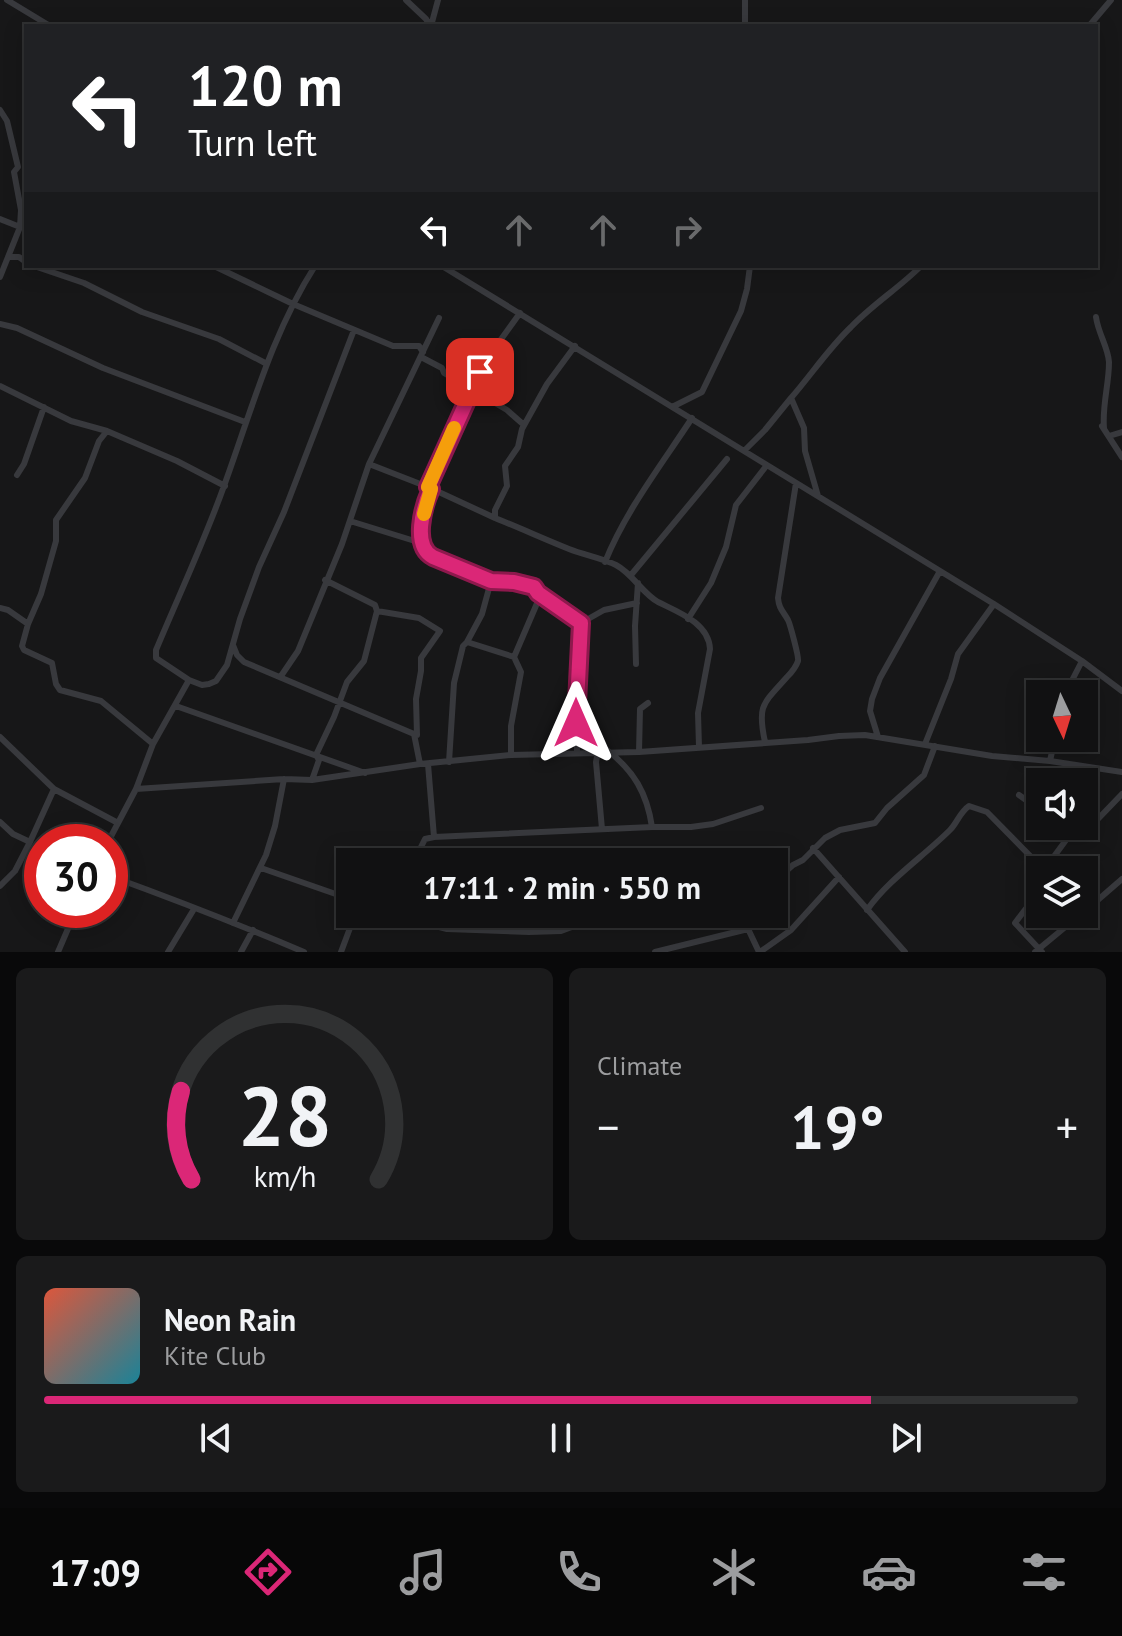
<!DOCTYPE html>
<html lang="en">
<head>
<meta charset="utf-8">
<style>
  body { margin:0; font-family:"PT Sans",sans-serif; background:#1a1a1b; color:#f1f3f6; height:100vh; display:flex; flex-direction:column; font-size:30px; white-space:nowrap }
  * { box-sizing:border-box; margin:0 }
  p { font-size:26px; color:#9c9d9f }
  .icon { flex:none; width:44px; height:44px; fill:none; stroke:currentColor; stroke-width:2; stroke-linecap:round; stroke-linejoin:round }
  .map { position:relative; height:952px; overflow:hidden }
  .sheet { display:flex; flex-direction:column; gap:16px; padding:16px; background:#09090a; flex:1 }
  .sheet>* { flex:none }
  .hud { position:absolute; left:24px; top:24px; width:1074px; height:244px; border-radius:0px; box-shadow:0 4px 20px #0003,0 0 0 2px #303132; background:#202124; color:#fff; overflow:hidden }
  .needle { width:52px; rotate:176deg }
  .fabs { position:absolute; left:1026px; top:680px; display:grid; gap:16px }
  .fabs a { display:grid; place-items:center; width:72px; height:72px; border-radius:0px; background:#111112; box-shadow:0 4px 20px #0003,0 0 0 2px #303132; font-size:40px }
  .speed { position:absolute; left:24px; top:824px; display:flex; gap:16px; font-size:40px; font-weight:700; text-align:center }
  .speed>* { display:grid; place-content:center; width:104px; height:104px; border-radius:50%; background:#111112; box-shadow:0 4px 20px #0003,0 0 0 2px #303132; line-height:1 }
  .speed .limit { border:12px solid #d22; background:#fff; color:#111 }
  .pin { position:absolute; display:grid; place-items:center; width:68px; height:68px; color:#fff; margin:-34px; border-radius:16px; box-shadow:0 4px 12px #0006 }
  .me { position:absolute; width:88px; margin:-44px; rotate:0deg; stroke-linejoin:round; filter:drop-shadow(0 0 6px #0008) }
  .turn { display:flex; align-items:center; gap:28px; height:168px; padding:0 32px; font-size:36px }
  .turn .icon { width:104px; height:104px; stroke-width:2.5 }
  .turn b { display:block; font-size:56px; line-height:68px }
  .lanes { display:flex; align-items:center; height:76px; padding:0 32px; background:#0003; justify-content:center; gap:40px; direction:ltr }
  .lanes .off { opacity:.35 }
  .big { font-size:60px; font-weight:800; line-height:1.1 }
  .sheet .widget { flex:1; display:flex; flex-direction:column; justify-content:center; gap:12px; min-width:0; padding:0 28px; border-radius:12px; background:#1a1a1b }
  .sheet .dial { align-items:center; gap:0 }
  .dial svg { height:208px; overflow:visible; fill:none; stroke:#303132; stroke-width:7; stroke-linecap:round; text-anchor:middle }
  .dial text { fill:#f1f3f6; stroke:none }
  .song { display:flex; align-items:center; gap:24px }
  .cover { width:96px; height:96px; border-radius:12px; background:linear-gradient(135deg,hsl(10 70% 55%),hsl(190 70% 35%)) }
  .played { height:8px; border-radius:4px; background:linear-gradient(90deg,#db2777 80%,#303132 80%) }
  .keys { display:flex; justify-content:space-around; direction:ltr }
  .heat { display:flex; justify-content:space-between; align-items:center; font-size:44px; direction:ltr }
  .sheet .tiles { flex:1; display:grid; gap:16px; grid-template-columns:1fr 1fr }
  .widget:last-child { grid-column:span 2 }
  .trip { position:absolute; left:336px; top:848px; width:452px; height:80px; border-radius:0px; background:#111112; box-shadow:0 4px 20px #0003,0 0 0 2px #303132; font-weight:800; line-height:80px; text-align:center }
  .tab-bar { display:flex; height:128px; justify-content:space-around; align-items:center; background:#070707; color:#9c9d9f }
  .tab-bar .icon { width:56px; height:56px }
  .tab-bar .active { color:#db2777 }
  .tab-bar b { font-size:36px; color:#f1f3f6 }
  .map>svg:first-child { display:block }
  .lines { fill:none; stroke-linecap:round; stroke-linejoin:round }
  .minor { stroke:#38393d; stroke-width:6 }
  .route-casing { stroke:#8e194d; stroke-width:20 }
  .route { stroke:#db2777; stroke-width:14 }
  .slow { stroke:#f59e0b; stroke-width:14 }
</style>
</head>
<body>
<div class="map">
<svg width="1122" height="952" viewBox="0 0 1122 952">
  <rect width="100%" height="100%" fill="#171718"/>
  <g class="lines">
    <path class="minor" d="M 7,0 L 50,26
      M 406,0 L 426,19 L 430,26
      M 431,26 L 438,0
      M 745,26 L 745,0
      M 1089,26 L 1111,0
      M 0,110 L 7,121 L 18,167 L 14,172 L 21,210 L 20,227 L 0,219
      M 8,257 L 19,257 L 26,262
      M 34,266 L 84,283 L 142,312 L 219,339 L 267,364
      M 214,266 L 293,304 L 393,346 L 419,346 L 423,352
      M 442,266 L 994,604 L 1082,661 L 1122,691
      M 0,277 L 26,212
      M 1096,317 C 1098,333 1108,347 1109,362 C 1109,385 1102,405 1104,428
      M 0,324 L 17,328 L 103,368 L 245,422
      M 575,346 L 547,384 L 522,429 L 518,447 L 505,466 L 507,486 L 495,510 L 495,518 C 520,528 544,539 569,549 C 584,555 602,558 616,565 C 633,574 642,593 658,602 C 678,612 709,623 710,649 L 698,713 L 699,747
      M 421,357 L 442,368 L 444,373 L 507,410 L 524,425
      M 0,386 L 71,421 L 107,431 L 177,461 L 225,486
      M 674,406 L 702,392 L 741,311 L 747,289 L 750,266
      M 1102,426 L 1122,457
      M 107,431 L 99,441 L 85,478 L 56,520 L 56,541 L 41,594 L 28,624 L 22,646 L 24,650 L 52,663 L 56,684 L 60,690 L 101,701 L 153,744
      M 1109,436 L 1122,432
      M 745,450 L 765,430 L 791,398
      M 369,464 L 428,487 L 495,518
      M 17,475 L 24,464 L 44,407
      M 428,487 L 484,363 L 520,313
      M 818,496 L 805,451 L 804,428 L 791,398 C 811,375 829,348 851,327 C 873,304 899,288 921,266
      M 350,521 L 418,542 L 425,553 L 491,581 L 514,582 L 534,587 L 538,593 L 538,601 L 514,657
      M 422,544 C 419,527 424,505 431,489
      M 605,562 C 626,510 662,464 692,418
      M 631,575 L 727,459
      M 538,593 L 581,623 L 576,694 L 577,752
      M 0,608 L 8,610 L 28,624
      M 377,611 L 419,618 L 440,631 L 421,658 L 421,671 L 416,699 L 417,735
      M 688,619 L 711,583 L 726,547 L 736,505 L 767,465
      M 581,623 L 604,610 L 637,603
      M 467,642 L 482,614 L 491,581
      M 233,645 L 237,655 L 244,662 L 414,734 L 420,764
      M 636,664 L 635,626 L 638,583
      M 281,676 L 298,651 L 342,544 L 369,464 L 439,318
      M 189,680 L 202,685 L 209,684 L 216,681 L 227,665 L 240,619 L 259,567 L 284,512 L 354,330
      M 1065,694 L 1082,661
      M 176,706 L 365,773
      M 0,737 L 54,789
      M 878,737 L 870,711 L 872,699 L 880,678 L 940,571
      M 765,742 C 757,705 763,704 787,677 C 791,673 796,667 798,661 C 799,657 790,624 788,620 C 783,611 779,609 778,598 L 796,483
      M 925,744 L 951,679 L 958,654 L 994,604
      M 607,750 C 634,771 647,793 652,827
      M 598,751 L 596,762 L 602,829
      M 639,752 L 640,709 L 648,703
      M 1050,761 L 1055,738
      M 449,762 L 454,683 L 463,646 L 467,642 L 514,657 L 521,672 L 511,726 L 511,755
      M 428,764 L 434,837
      M 312,780 L 319,760 L 316,755 L 334,717 L 347,682 L 364,661 L 377,611 L 375,605 L 325,580
      M 136,789 L 284,779 L 312,780 L 420,764 L 511,755 L 639,752 L 808,740 L 839,736 L 865,735 L 992,756 L 1050,761 L 1122,772
      M 1019,795 L 1040,810
      M 0,822 L 13,834 L 30,842 L 54,789 L 118,823
      M 1058,826 L 1069,836
      M 108,842 L 136,789 L 153,744 L 189,680 L 156,658 L 156,650 C 179,595 204,542 224,486 C 251,412 272,333 315,266
      M 813,848 L 905,952
      M 421,862 L 421,847 L 425,839 L 434,837 L 652,827 L 691,827 L 713,824 L 761,808
      M 703,862 L 708,859 L 712,862
      M 261,868 L 350,899
      M 1044,870 L 1069,836 L 1096,821 L 1122,794
      M 110,876 C 176,900 240,925 304,952
      M 1040,881 L 1031,902 L 1015,923 L 1042,952
      M 774,882 L 793,865 L 803,860 L 825,838 L 840,830 L 875,823 L 887,808 L 924,775 L 935,746
      M 0,886 L 15,871 L 30,842
      M 867,910 C 889,879 923,857 950,830 C 957,823 960,812 969,806 L 987,812 L 1044,870
      M 1084,912 L 1122,879
      M 389,914 L 447,929 L 529,932 L 561,931 L 607,914
      M 741,914 L 759,952
      M 233,923 L 266,855 L 275,826 L 284,779
      M 565,929 L 566,914
      M 58,952 L 76,910
      M 168,952 L 194,909
      M 241,952 L 253,930
      M 341,952 L 350,928 L 351,914
      M 655,952 L 748,929
      M 760,952 L 791,930 L 839,877
      M 1035,952 L 1081,914"/>
  </g>
  <g class="lines">
    <defs>
      <path id="route" d="M 480,372 L 428,487 L 431,489 C 423,507 412,546 433,557 L 491,581 L 514,582 L 534,587 L 538,593 L 581,623 L 576,723"/>
    </defs>
    <use href="#route" class="route-casing"/>
    <use href="#route" class="route"/>
    <path class="slow" d="M 424,514 L 431,489 L 428,487 L 454,428"/>
  </g>
</svg>
<div class="fabs">
<a><svg class="needle" viewBox="-14 -14 28 28"><path d="M0-13l5 13h-10z" fill="#e53935"/><path d="M0 13l5-13h-10z" fill="#9c9d9f"/></svg></a>
<a><svg class="icon" aria-label="sound" viewBox="0 0 24 24"><path d="M4 9h4l5-4v14l-5-4H4zM17 9q2 3 0 6"/></svg></a>
<a><svg class="icon" aria-label="layers" viewBox="0 0 24 24"><path d="M12 4l9 5-9 5-9-5zM3 14l9 5 9-5"/></svg></a>
</div>
<div class="speed"><div class="limit">30</div></div>
<div class="pin" style="left:480px;top:372px;background:#d93025"><svg class="icon" aria-label="arrive" viewBox="0 0 24 24"><path d="M6 21V4h12l-3 4 3 4H6"/></svg></div>
<svg class="me" style="left:576px;top:723px" viewBox="-20 -20 40 40"><path d="M0-17L14 15 0 8-14 15z" fill="#db2777" stroke="#fff" stroke-width="4"/></svg>
<div class="trip">17:11 · 2 min · 550 m</div>
<div class="hud">
<div class="turn"><svg class="icon" aria-label="left" viewBox="0 0 24 24"><path d="M17 20v-9H6M10 6l-5 5 5 5"/></svg><div><b>120 m</b>Turn left</div></div>
<div class="lanes"><svg class="icon" aria-label="left" viewBox="0 0 24 24"><path d="M17 20v-9H6M10 6l-5 5 5 5"/></svg><svg class="icon off" aria-label="ahead" viewBox="0 0 24 24"><path d="M12 20V5M6 11l6-6 6 6"/></svg><svg class="icon off" aria-label="ahead" viewBox="0 0 24 24"><path d="M12 20V5M6 11l6-6 6 6"/></svg><svg class="icon off" aria-label="right" viewBox="0 0 24 24"><path d="M7 20v-9h11M14 6l5 5-5 5"/></svg></div>
</div>
</div>
<section class="sheet">
<div class="tiles">
<div class="widget dial"><svg viewBox="0 0 100 80">
<path d="M14 69A42 42 0 1 1 86 69"/>
<path d="M14 69A42 42 0 0 1 10 35" stroke="#db2777"/>
<text x="50" y="56" font-size="32" font-weight="700">28</text>
<text x="50" y="72" font-size="11">km/h</text>
</svg></div>
<div class="widget"><p>Climate</p>
<div class="heat"><a>−</a><b class="big">19°</b><a>+</a></div>
</div>
<div class="widget">
<div class="song"><i class="cover"></i><div><b>Neon Rain</b><p>Kite Club</p></div></div>
<div class="played"></div>
<div class="keys"><svg class="icon" aria-label="previous" viewBox="0 0 24 24"><path d="M18 5L8 12l10 7zM5 5v14"/></svg><svg class="icon" aria-label="pause" viewBox="0 0 24 24"><path d="M8 5v14M16 5v14"/></svg><svg class="icon" aria-label="next" viewBox="0 0 24 24"><path d="M6 5l10 7-10 7zM19 5v14"/></svg></div>
</div>
</div>
</section>
<nav class="tab-bar">
<b>17:09</b>
<svg class="icon active" aria-label="directions" viewBox="0 0 24 24"><path d="M12 3l9 9-9 9-9-9zM9 14v-3h6M13 9l2 2-2 2"/></svg>
<svg class="icon" aria-label="music" viewBox="0 0 24 24"><path d="M9 18V5l10-2v13"/><circle cx="6" cy="18" r="3"/><circle cx="16" cy="16" r="3"/></svg>
<svg class="icon" aria-label="phone" viewBox="0 0 24 24"><path d="M5 4h4l2 5-3 2q2 4 5 5l2-3 5 2v4C11 20 4 13 5 4z"/></svg>
<svg class="icon" aria-label="climate" viewBox="0 0 24 24"><path d="M12 3v18M4 7l16 10M4 17L20 7"/></svg>
<svg class="icon" aria-label="car" viewBox="0 0 24 24"><path d="M5 17H2v-5l4-1 3-4h7l3 4 3 1v5h-3M9 17h6M6 11h13"/><circle cx="7" cy="17" r="2"/><circle cx="17" cy="17" r="2"/></svg>
<svg class="icon" aria-label="filters" viewBox="0 0 24 24"><path d="M4 7h16M4 17h16"/><circle cx="9" cy="7" r="2"/><circle cx="15" cy="17" r="2"/></svg>
</nav>
</body>
</html>
